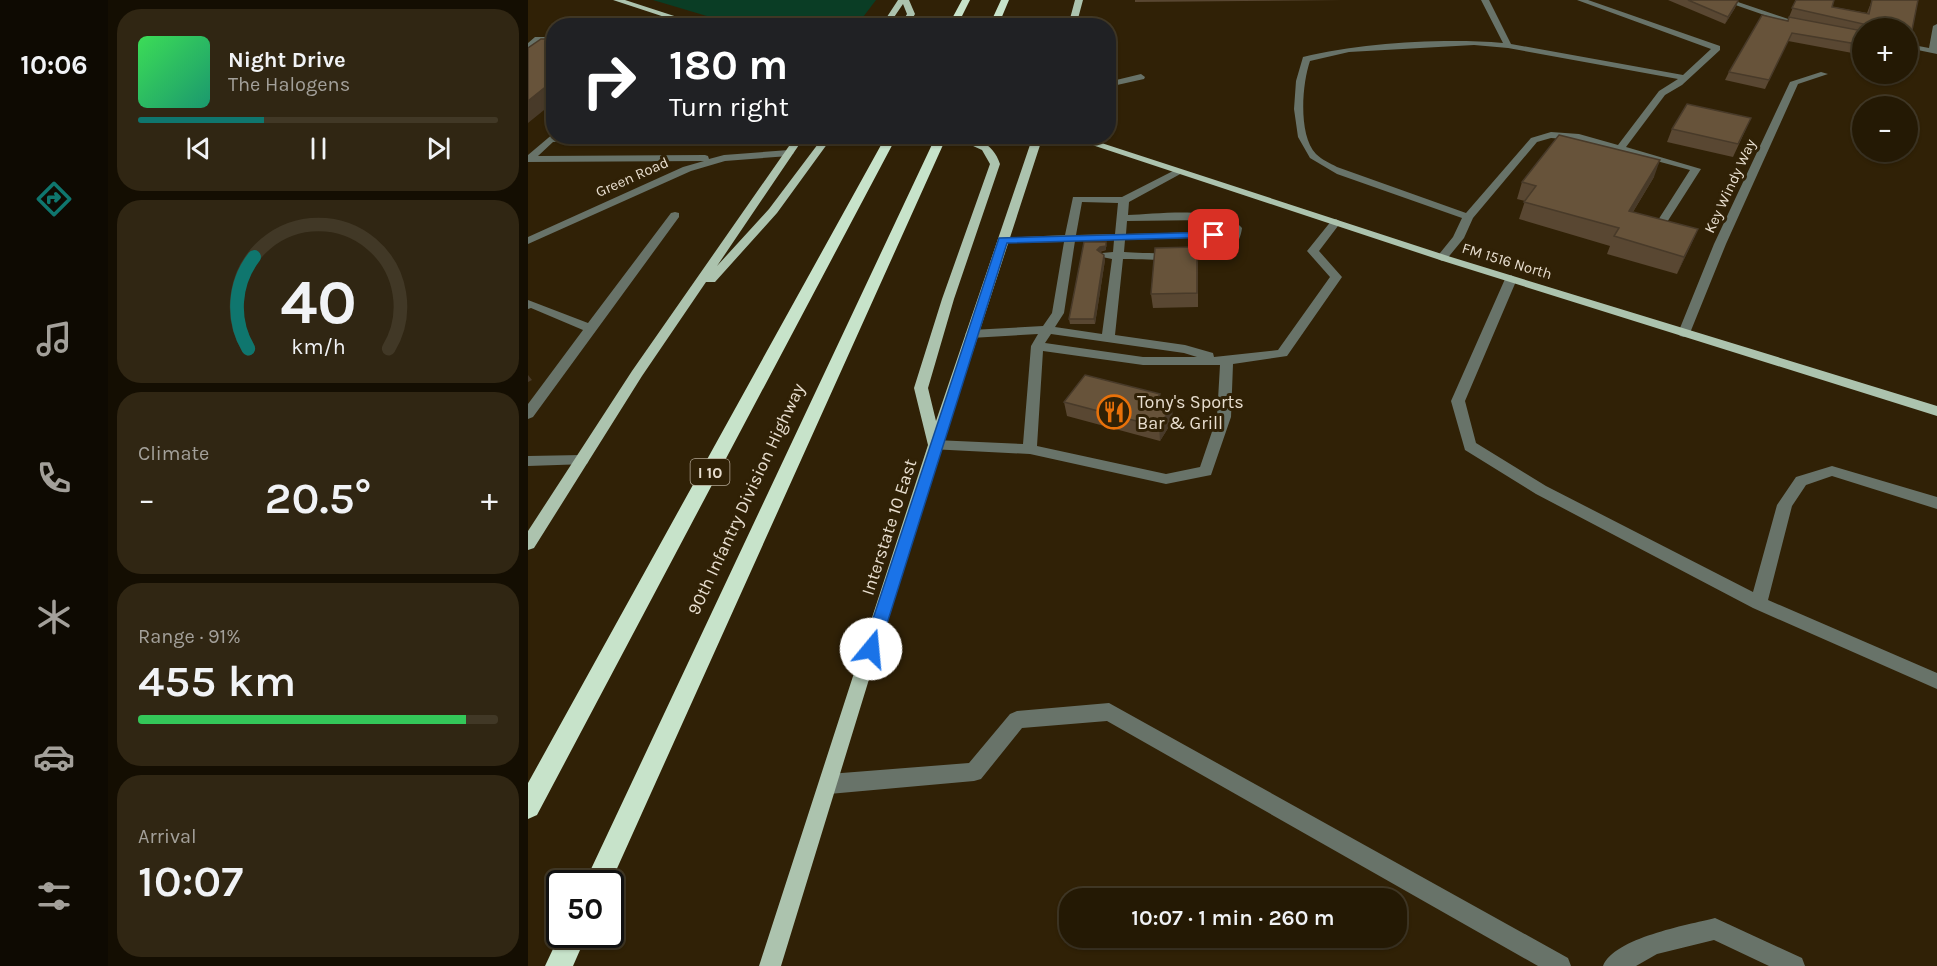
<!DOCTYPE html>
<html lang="en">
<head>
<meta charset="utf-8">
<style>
  body { margin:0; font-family:Karla,sans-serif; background:#302613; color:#f1f3f6; height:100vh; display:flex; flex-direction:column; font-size:22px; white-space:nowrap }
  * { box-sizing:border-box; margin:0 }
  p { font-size:20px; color:#a3a09a }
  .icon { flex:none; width:33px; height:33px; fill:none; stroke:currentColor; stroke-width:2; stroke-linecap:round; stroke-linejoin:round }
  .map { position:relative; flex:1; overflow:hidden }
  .panel { display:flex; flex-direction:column; gap:9px; padding:9px; background:#140e02; width:420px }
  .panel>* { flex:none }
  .guide { position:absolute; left:18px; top:18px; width:570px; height:126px; border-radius:24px; box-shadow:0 2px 4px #0004,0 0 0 2px #413826; background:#202124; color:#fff; overflow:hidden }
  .fabs { position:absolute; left:1324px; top:18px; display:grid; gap:12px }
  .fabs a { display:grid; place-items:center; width:66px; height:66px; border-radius:50%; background:#241904; box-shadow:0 2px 4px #0004,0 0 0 2px #413826; font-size:30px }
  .speed { position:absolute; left:18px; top:870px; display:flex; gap:12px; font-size:30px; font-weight:700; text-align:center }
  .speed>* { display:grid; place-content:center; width:78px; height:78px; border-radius:50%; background:#241904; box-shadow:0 2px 4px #0004,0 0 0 2px #413826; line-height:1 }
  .speed .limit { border:3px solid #111; border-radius:9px; background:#fff; color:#111 }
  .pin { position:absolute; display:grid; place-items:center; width:51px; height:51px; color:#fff; margin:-26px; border-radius:12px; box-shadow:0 3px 9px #0006 }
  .me { position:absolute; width:66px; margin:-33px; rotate:17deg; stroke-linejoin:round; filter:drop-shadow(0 0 4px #0008) }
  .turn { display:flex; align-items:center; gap:21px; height:126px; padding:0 24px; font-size:27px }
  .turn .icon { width:78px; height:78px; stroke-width:2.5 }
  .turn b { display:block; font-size:42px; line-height:51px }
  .big { font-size:45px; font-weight:600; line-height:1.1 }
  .panel .widget { flex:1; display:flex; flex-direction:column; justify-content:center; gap:9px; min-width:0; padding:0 21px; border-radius:24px; background:#302613 }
  .panel .dial { align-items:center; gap:0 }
  .dial svg { height:156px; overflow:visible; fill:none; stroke:#413826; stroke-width:7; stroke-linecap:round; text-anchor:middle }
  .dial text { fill:#f1f3f6; stroke:none }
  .song { display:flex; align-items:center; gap:18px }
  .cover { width:72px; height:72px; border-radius:9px; background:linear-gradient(135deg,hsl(130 70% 55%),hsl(160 70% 35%)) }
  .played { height:6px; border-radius:3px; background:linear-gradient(90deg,#0f766e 35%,#413826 35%) }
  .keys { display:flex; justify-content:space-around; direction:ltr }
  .heat { display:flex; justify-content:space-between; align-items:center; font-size:33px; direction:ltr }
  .charge { height:9px; border-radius:4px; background:linear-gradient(90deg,#34c759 91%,#413826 0) }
  .trip { position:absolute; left:531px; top:888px; width:348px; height:60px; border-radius:24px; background:#241904; box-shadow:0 2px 4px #0004,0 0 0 2px #413826; font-weight:600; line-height:60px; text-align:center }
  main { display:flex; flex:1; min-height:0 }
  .tab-bar { display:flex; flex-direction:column; width:108px; justify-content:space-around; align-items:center; background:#0e0a02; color:#a3a09a }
  .tab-bar .icon { width:42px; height:42px }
  .tab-bar .on { color:#0f766e }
  .tab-bar b { font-size:27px; color:#f1f3f6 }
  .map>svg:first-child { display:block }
  .green { fill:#0a3d25 }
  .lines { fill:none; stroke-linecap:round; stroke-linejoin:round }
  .minor { fill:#687369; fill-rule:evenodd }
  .major { fill:#acc3ae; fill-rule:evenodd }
  .highway { fill:#c7e3ca; fill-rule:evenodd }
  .wall { fill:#594732 }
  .shaded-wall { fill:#483a29 }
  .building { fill:#67533a; stroke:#483a29; stroke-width:1.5 }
  .route { fill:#1a73e8; stroke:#114b97; stroke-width:1.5 }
  .labels { text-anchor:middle; stroke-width:6; stroke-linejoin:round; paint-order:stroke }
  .far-street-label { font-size:15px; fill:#e8decf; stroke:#302106 }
  .shield { fill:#302106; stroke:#b1a593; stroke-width:1.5 }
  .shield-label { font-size:16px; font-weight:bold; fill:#e8decf }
  .poi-label { font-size:18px; fill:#e8decf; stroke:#302106; text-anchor:start }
  .street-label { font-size:18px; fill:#e8decf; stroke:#302106 }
</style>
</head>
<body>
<main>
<nav class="tab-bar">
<b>10:06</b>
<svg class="icon on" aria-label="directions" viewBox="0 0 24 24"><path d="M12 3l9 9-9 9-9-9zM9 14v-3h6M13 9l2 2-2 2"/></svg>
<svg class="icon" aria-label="music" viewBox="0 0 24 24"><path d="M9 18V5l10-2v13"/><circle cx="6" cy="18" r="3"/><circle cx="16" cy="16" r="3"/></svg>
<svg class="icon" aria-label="phone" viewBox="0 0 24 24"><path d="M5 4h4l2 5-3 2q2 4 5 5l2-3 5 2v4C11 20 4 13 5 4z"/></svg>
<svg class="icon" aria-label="climate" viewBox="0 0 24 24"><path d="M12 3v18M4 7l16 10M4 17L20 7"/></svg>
<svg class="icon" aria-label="car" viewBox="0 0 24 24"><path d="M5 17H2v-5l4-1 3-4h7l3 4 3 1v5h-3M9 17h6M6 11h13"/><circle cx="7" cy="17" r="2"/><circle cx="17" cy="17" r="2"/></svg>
<svg class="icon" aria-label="filters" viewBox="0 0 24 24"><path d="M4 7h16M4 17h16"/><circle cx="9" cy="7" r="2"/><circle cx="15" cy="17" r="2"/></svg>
</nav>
<section class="panel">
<div class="widget">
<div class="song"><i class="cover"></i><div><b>Night Drive</b><p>The Halogens</p></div></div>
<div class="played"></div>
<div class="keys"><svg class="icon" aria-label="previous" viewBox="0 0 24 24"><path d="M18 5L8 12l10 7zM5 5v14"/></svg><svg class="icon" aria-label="pause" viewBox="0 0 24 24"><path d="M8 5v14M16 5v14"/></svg><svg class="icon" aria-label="next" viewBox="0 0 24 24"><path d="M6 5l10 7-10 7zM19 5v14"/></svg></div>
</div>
<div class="widget dial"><svg viewBox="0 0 100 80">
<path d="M14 69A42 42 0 1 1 86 69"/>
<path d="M14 69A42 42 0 0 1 17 22" stroke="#0f766e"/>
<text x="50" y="56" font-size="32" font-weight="700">40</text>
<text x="50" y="72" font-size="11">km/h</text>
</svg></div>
<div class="widget"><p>Climate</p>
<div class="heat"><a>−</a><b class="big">20.5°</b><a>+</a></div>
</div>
<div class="widget"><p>Range · 91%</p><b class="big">455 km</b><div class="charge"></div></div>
<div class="widget"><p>Arrival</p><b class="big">10:07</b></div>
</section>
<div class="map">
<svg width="1409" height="966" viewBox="0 0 1409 966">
  <rect width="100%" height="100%" fill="#302106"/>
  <path class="green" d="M 125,0 L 348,0 L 329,25 L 209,25 Z"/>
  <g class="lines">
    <path class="minor" d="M 953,0 L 961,0 L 983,44 L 1155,75 L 1183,49 L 1049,0 L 1060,0 L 1192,46 L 1192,50 L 1154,85 L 1137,95 L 1098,147 L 1173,169 L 1134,230 L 1130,231 L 1125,228 L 1162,170 L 1051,140 L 1023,138 L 1009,142 L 945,218 L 936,238 L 918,260 L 914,261 L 908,258 L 925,237 L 934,218 L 809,174 L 782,158 L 770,137 L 766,109 L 768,81 L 775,57 C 834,43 914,38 975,43 ZM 946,45 L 980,48 L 1150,79 L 1131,91 L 1090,145 L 1051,134 L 1023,132 L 1003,138 L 938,213 L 809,167 C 802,163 794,160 788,154 C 770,135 774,84 782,61 L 821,52 Z
      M 1193,0 L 1204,0 L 1269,22 L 1262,24 Z
      M 1409,24 L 1409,54 L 1380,48 L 1380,44 L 1401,48 L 1405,26 Z
      M 7,37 L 26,37 L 26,41 L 12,41 L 0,49 L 0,43 Z
      M 1293,72 L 1300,74 L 1270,84 L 1198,244 L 1162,333 L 1156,337 L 1152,336 L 1150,333 L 1186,244 L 1262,82 Z
      M 613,74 L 617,77 L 616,79 L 580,87 L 580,82 Z
      M 26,133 L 26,136 L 151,136 L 147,139 L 25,142 L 10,156 L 177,155 L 180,156 L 181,159 L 196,155 L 261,150 L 266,153 L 261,156 L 197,161 L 163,171 L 0,244 L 0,237 L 155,167 L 176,161 L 0,162 L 0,155 Z
      M 647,170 L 656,172 L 601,202 L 600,215 C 629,214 695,205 714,228 C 713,236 710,244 704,249 C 686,264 619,259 595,259 L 587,335 L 657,345 L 685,353 L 686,357 L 750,350 L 802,277 L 779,251 L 804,220 L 808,219 L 813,222 L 791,251 L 814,277 L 759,356 L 705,364 L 703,417 L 683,475 L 638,484 L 502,454 L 402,449 L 400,445 L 402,441 L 407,440 L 495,444 L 503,346 L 510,334 L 443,338 L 437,334 L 443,330 L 515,326 L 524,313 L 536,242 L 474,243 L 470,242 L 470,238 L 537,235 L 545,197 L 594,197 ZM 554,202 L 590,203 L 587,234 L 548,235 ZM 680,220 L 680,232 L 598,234 L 599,221 ZM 691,222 L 703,229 C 702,235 700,241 695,245 C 678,257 618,253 596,252 L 597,240 L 690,237 ZM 586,240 L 585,252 L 574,253 L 572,255 L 574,257 L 584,259 L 574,334 L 527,327 L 536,313 L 547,241 ZM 523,334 L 656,353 L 669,357 L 615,357 L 517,343 ZM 515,351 L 615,365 L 692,365 L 689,417 L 672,467 L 638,474 L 509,446 Z
      M 147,212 L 151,213 L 151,217 L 5,417 L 0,419 L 0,404 L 55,330 L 3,308 L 0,309 L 0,300 L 60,323 L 143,213 Z
      M 983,275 L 989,279 L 937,401 L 948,443 L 1018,486 L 1225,592 L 1249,505 L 1268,477 L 1304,466 L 1409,497 L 1409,509 L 1304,476 L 1278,485 L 1264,506 L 1240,600 L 1409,673 L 1409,689 L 1225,608 L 1008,494 L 937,450 L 923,401 L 977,279 Z
      M 54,455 L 59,456 L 61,460 L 59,464 L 0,466 L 0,456 Z
      M 581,703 L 1040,958 L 1043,966 L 1010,966 L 579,721 L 494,728 L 453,779 L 446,781 L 301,794 L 294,791 L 291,784 L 294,777 L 301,774 L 441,763 L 482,714 L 489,711 Z
      M 1187,918 L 1274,958 L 1277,966 L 1241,966 L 1186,940 L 1129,954 L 1108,966 L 1075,966 C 1086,938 1159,925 1187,918 Z"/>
    <path class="major" d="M 85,0 L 97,0 L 177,26 L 164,26 Z
      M 370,0 L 381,0 L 387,14 L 380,26 L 372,26 L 379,14 L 375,4 L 360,26 L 353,26 Z
      M 547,0 L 555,0 L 548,26 L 540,26 Z
      M 268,136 L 277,136 L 189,266 L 241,209 L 296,136 L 305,136 L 249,213 L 187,282 L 178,282 L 114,376 L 6,548 L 0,550 L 0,531 L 104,371 Z
      M 423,136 C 444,136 465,141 472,164 L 426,299 L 400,388 L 408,421 L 505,136 L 515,136 L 385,536 L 253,966 L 231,966 L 400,445 L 386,388 L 414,299 L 462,164 L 454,150 Z
      M 537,136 L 552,136 L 923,257 L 1409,406 L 1409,416 L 915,261 Z"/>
    <path class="highway" d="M 434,0 L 442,0 L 429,26 L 420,26 Z
      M 473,0 L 481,0 L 470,26 L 461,26 Z
      M 358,136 L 369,136 L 9,815 L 0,819 L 0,783 Z
      M 408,136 L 419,136 L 82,884 L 56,884 Z
      M 32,934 L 59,934 L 45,966 L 17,966 Z"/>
  </g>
  <path class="wall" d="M 607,0 L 815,0 L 607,2 Z
    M 1140,0 L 1209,0 L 1207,8 L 1197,24 Z
    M 1268,0 L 1339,13 L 1344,0 L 1390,0 L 1380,28 L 1335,28 L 1335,55 L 1260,41 L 1237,89 L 1197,80 L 1201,72 L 1260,21 L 1285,22 L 1261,17 Z
    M 1223,118 L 1205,157 L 1139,142 L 1144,129 Z
    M 1126,177 L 1105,212 L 1170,229 L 1149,274 L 1079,254 L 1082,246 L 991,219 L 997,201 L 989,199 L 994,182 Z
    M 556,242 L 578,242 L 578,250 L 572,252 L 577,260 L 567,324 L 542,324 L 541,319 Z
    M 670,261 L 670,307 L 625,308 L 623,294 Z
    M 632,394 L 633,403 L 645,420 L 632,441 L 539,416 L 536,402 Z"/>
  <path class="shaded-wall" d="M 1210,1 L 1207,8 L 1197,24 L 1200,17 Z
    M 26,80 L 26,102 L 0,123 L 0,101 Z
    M 1132,160 L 1126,177 L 1095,228 L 1101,211 Z
    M 1170,229 L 1162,247 L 1149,274 L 1156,257 Z
    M 578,242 L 578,250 L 572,251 L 570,255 L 569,250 Z
    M 576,255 L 577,260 L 567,324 L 566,319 Z
    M 0,375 L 4,380 L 0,382 Z
    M 632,394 L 633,408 L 627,401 Z
    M 644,406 L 645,420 L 632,441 L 631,427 Z"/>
  <path class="building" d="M 1160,0 L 1209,0 L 1210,1 L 1200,17 Z
    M 1268,0 L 1306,0 L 1304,7 L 1341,14 L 1344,0 L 1390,0 L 1380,50 L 1380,28 L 1340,28 L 1340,25 L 1264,8 Z
    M 1234,15 L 1260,21 L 1261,17 L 1335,31 L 1335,45 L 1264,33 L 1241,80 L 1201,72 Z
    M 13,39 L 26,39 L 26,80 L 0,101 L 0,48 Z
    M 1159,104 L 1223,118 L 1210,144 L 1144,129 Z
    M 1031,135 L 1132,160 L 1101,211 L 1170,229 L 1156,257 L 1086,236 L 1091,228 L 996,202 L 1008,186 L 994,182 Z
    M 556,242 L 578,242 L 578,246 L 572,247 L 569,250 L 576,255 L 566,319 L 541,319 Z
    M 669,247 L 669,293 L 623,294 L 627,248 Z
    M 557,375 L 632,394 L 627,401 L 644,406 L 631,427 L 536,402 Z"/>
  <path class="route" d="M 686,232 L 689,233 L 689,237 L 479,243 L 351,649 L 348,654 L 343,656 L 337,654 L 335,649 L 471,238 Z"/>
  <defs>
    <symbol id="restaurant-ring" viewBox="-11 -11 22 22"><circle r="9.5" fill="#302106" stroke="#e8710a" stroke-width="1.5"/><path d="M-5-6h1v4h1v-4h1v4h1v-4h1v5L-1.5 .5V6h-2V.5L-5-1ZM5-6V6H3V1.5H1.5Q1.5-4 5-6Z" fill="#e8710a"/></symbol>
  </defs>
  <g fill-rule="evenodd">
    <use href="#restaurant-ring" x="567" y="393" width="38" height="38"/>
  </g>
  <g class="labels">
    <g class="far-street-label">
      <text transform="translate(104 177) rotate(-24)" y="5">Green Road</text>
      <text transform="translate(1202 186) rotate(-65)" y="5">Key Windy Way</text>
      <text transform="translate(979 261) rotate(17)" y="5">FM 1516 North</text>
    </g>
    <rect class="shield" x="162.5" y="459" width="39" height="26" rx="4.5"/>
    <g class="shield-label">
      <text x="182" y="478">I 10</text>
    </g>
    <g class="poi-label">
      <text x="609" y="408">Tony's Sports<tspan x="609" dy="21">Bar &amp; Grill</tspan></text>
    </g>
    <g class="street-label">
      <text transform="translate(218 499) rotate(-65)" y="6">90th Infantry Division Highway</text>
      <text transform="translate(361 527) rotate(-72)" y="6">Interstate 10 East</text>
    </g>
  </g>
</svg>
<div class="fabs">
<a>+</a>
<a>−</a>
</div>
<div class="speed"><div class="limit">50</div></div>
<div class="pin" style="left:686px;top:235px;background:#d93025"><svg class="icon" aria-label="arrive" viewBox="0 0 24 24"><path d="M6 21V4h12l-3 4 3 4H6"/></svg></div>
<svg class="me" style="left:343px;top:649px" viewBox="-20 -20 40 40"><circle r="19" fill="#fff"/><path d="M0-13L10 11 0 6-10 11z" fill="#1a73e8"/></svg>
<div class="trip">10:07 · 1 min · 260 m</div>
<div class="guide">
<div class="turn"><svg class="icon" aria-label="right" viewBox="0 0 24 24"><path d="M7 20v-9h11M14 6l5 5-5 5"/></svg><div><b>180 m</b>Turn right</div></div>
</div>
</div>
</main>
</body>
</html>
